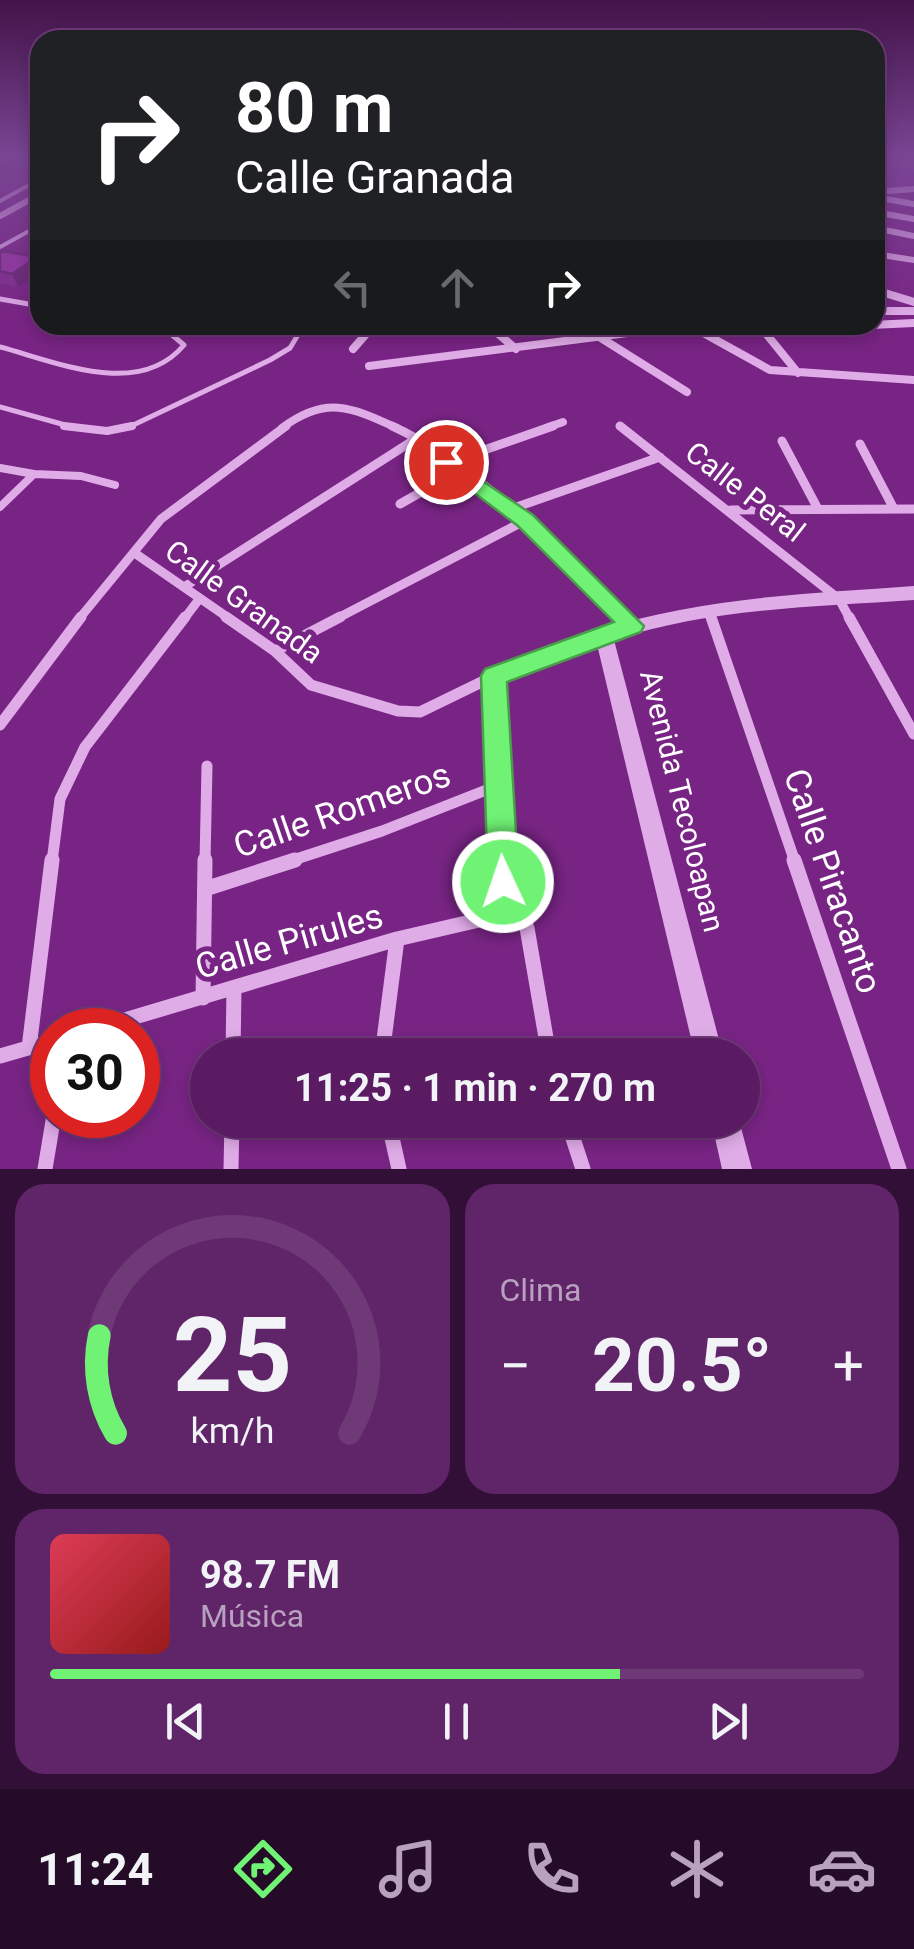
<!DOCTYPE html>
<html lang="es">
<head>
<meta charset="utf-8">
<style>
  body { margin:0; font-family:Roboto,sans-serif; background:#602469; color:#f1f3f6; height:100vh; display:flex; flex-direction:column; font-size:38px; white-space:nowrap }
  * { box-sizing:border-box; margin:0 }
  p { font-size:32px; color:#b8a1be }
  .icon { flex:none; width:55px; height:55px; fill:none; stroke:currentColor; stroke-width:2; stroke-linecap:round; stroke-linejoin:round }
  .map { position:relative; height:1169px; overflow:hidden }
  .side { display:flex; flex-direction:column; gap:15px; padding:15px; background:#320f36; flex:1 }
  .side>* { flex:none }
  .hud { position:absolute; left:30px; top:30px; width:855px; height:305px; border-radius:30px; box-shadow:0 5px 15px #0003,0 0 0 2px #6f3978; background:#202124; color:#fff; overflow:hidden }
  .speed { position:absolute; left:30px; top:1008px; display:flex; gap:20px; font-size:50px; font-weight:700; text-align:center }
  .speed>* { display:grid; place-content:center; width:130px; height:130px; border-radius:50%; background:#5a1b63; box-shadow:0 5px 15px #0003,0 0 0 2px #6f3978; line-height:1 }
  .speed .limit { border:15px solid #d22; background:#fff; color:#111 }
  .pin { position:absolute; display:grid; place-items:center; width:85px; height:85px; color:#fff; margin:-42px; border:5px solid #fff; border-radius:50%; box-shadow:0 2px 10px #0007 }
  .me { position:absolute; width:110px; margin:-55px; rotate:357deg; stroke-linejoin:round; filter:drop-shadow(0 0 8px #0008) }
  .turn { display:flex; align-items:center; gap:35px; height:210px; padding:0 40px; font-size:45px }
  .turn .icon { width:130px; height:130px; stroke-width:2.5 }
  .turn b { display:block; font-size:70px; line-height:85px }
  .lanes { display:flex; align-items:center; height:95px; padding:0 40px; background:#0003; justify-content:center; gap:50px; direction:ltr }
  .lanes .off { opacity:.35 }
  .big { font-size:75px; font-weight:700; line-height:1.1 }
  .side .card { flex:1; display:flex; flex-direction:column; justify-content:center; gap:15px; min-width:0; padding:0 35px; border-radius:30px; background:#602469 }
  .side .dial { align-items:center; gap:0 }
  .dial svg { height:260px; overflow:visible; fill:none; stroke:#6f3978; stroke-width:7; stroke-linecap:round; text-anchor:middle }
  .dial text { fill:#f1f3f6; stroke:none }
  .song { display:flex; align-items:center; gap:30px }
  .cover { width:120px; height:120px; border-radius:15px; background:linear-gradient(135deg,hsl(350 70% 55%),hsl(0 70% 35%)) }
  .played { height:10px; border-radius:5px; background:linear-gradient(90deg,#70f274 70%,#6f3978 70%) }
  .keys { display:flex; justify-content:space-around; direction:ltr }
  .heat { display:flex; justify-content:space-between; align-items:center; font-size:55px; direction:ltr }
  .side .tiles { flex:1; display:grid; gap:15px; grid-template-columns:1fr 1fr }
  .card:last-child { grid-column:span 2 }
  .trip { position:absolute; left:190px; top:1038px; width:570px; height:100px; border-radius:50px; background:#5a1b63; box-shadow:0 5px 15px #0003,0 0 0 2px #6f3978; font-weight:700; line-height:100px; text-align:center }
  .tabs { display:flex; height:160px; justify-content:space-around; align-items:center; background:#240b28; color:#b8a1be }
  .tabs .icon { width:70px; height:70px }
  .tabs .active { color:#70f274 }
  .tabs b { font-size:45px; color:#f1f3f6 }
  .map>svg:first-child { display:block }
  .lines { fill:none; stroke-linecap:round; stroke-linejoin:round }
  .service-far2 { stroke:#e0ace8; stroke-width:4 }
  .service-far1 { stroke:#e0ace8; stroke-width:5 }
  .service { stroke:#e0ace8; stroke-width:8 }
  .minor-far4 { stroke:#e0ace8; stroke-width:6 }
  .minor-far3 { stroke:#e0ace8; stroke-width:8 }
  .minor-far2 { stroke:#e0ace8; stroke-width:9 }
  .minor-far1 { stroke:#e0ace8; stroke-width:11 }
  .minor { stroke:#e0ace8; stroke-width:15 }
  .tertiary { fill:#e0ace8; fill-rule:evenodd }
  .wall { fill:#7e2d8a }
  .shaded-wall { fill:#672470 }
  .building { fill:#9334a0; stroke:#672470; stroke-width:2.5 }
  .route { fill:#70f274; stroke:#499d4b; stroke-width:2.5 }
  .labels { text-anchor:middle; stroke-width:10; stroke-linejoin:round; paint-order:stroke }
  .street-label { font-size:30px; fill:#fff; stroke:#782484 }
  .near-street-label { font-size:35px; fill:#fff; stroke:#782484 }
</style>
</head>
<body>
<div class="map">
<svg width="914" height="1169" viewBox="0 0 914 1169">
  <rect width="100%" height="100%" fill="#782484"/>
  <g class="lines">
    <path class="service-far2" d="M 0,201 L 40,179
      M 0,247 L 40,225"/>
    <path class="service-far1" d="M 0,299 L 40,306
      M 144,325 L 165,329 L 169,325
      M 0,347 C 57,362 139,399 184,345 L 165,329
      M 0,407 L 76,428
      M 127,428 L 270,360 L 290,348 L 304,325"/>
    <path class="service" d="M 64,426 L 107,431 L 132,426
      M 0,468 L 34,474 L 0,507
      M 34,474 L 81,476 L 115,485"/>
    <path class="minor-far4" d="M 875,192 L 914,189
      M 875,197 L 914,204
      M 875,212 L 914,219
      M 0,216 L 40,194
      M 875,228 L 914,236
      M 875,254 L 914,260"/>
    <path class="minor-far3" d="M 875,290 L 914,302
      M 875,311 L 914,311
      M 488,325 L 516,349
      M 689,325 L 770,370 L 914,380
      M 759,325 L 798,373
      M 764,330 L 914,323
      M 601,338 L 687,392
      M 353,349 L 374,325
      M 369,366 L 690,325
      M 282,428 C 326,395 351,407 397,428
      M 546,428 L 563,422"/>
    <path class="minor-far2" d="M 392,426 C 478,465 559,553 625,619
      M 620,426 L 839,599 L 850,619
      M 782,441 L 818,509
      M 860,444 L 894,509
      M 447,463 L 553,426
      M 400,504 L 458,471
      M 511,509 L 660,457
      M 731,510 L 914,509
      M 136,554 L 230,619
      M 184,587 L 414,440
      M 710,613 L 712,619
      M 79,619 L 161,519 L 286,426
      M 184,619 L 200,598
      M 336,619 L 526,520"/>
    <path class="minor-far1" d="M 226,617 L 275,651 L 311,685 L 398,711 L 420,712 L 494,676 L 604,636
      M 623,617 L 632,626
      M 711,617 L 795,862
      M 849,617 L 914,734
      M 275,651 L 340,617
      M 494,676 L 503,862
      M 0,725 L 81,617
      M 52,862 L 60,799 L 85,747 L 185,617
      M 205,862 L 207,766
      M 287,862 L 382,831 L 499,785"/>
    <path class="minor" d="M 502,860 L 505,914 L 518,915 L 527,928 L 549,1055
      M 794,860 L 899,1169
      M 205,889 L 295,860
      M 203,998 L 205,860
      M 91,1030 L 397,939 L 505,914
      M 29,1048 L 52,860
      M 233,1055 L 234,988
      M 382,1055 L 397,939
      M 0,1056 L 52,1041
      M 388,1120 L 399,1169
      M 567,1120 L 583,1169
      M 45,1169 L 54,1115
      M 231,1169 L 232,1120"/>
    <path class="tertiary" d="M 914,586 L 914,600 C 813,607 711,608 614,640 L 723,1055 L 695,1055 L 595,636 L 597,631 C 700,597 807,594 914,586 Z
      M 711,1120 L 739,1120 L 752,1169 L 722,1169 Z"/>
  </g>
  <path class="wall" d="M 0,253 L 40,264 L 40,272 L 18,287 L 0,283 Z"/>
  <path class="shaded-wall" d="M 18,158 L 40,158 L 40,159 L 0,182 L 0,167 Z
    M 37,257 L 40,264 L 40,272 L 18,287 L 12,274 Z"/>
  <path class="building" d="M 0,158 L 18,158 L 0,167 Z
    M 3,251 L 37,257 L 12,274 L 0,271 L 0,253 Z"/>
  <linearGradient id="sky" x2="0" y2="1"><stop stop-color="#421449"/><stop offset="0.49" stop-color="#7a4594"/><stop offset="1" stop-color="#7a4594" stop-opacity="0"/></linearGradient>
  <rect width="914" height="321" fill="url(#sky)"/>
  <path class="route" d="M 446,456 L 533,515 L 644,626 L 641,632 L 507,682 L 519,882 L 514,893 L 503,897 L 492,893 L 488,882 L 481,676 L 485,669 L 614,622 L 518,526 L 440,467 L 437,462 Z"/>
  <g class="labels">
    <g class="street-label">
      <text transform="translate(745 492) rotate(38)" y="10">Calle Peral</text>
      <text transform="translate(244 602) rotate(36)" y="10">Calle Granada</text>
      <text transform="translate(682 801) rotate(76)" y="10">Avenida Tecoloapan</text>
    </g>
    <g class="near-street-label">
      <text transform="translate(342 810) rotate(-19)" y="12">Calle Romeros</text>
      <text transform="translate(833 881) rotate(71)" y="12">Calle Piracanto</text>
      <text transform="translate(289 941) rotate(-16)" y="12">Calle Pirules</text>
    </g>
  </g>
</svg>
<div class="speed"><div class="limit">30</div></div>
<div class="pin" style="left:446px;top:462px;background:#d93025"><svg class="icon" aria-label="arrive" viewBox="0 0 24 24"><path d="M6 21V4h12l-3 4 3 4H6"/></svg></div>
<svg class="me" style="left:503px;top:882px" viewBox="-20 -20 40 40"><circle r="17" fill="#70f274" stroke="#fff" stroke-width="3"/><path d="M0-11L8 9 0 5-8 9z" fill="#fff"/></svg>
<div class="trip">11:25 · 1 min · 270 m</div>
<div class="hud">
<div class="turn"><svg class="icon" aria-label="right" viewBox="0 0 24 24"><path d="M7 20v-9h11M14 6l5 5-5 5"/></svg><div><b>80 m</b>Calle Granada</div></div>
<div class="lanes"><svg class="icon off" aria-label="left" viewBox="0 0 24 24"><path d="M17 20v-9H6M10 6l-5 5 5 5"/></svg><svg class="icon off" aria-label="ahead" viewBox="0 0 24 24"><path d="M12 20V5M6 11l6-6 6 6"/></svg><svg class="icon" aria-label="right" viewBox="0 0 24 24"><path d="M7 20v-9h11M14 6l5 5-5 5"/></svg></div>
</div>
</div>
<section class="side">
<div class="tiles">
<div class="card dial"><svg viewBox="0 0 100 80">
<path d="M14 69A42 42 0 1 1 86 69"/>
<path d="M14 69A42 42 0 0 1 9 39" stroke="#70f274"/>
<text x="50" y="56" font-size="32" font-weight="700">25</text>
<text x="50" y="72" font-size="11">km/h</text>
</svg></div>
<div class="card"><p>Clima</p>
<div class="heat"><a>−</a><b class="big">20.5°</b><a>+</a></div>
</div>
<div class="card">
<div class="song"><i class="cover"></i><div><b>98.7 FM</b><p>Música</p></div></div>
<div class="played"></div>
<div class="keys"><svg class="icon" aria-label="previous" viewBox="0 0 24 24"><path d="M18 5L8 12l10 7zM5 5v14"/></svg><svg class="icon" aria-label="pause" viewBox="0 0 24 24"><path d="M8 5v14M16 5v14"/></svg><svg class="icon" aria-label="next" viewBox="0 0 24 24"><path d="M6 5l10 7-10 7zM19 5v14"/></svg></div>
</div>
</div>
</section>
<nav class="tabs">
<b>11:24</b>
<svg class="icon active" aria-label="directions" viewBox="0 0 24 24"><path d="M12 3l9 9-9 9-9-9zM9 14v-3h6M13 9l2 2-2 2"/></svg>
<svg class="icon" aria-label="music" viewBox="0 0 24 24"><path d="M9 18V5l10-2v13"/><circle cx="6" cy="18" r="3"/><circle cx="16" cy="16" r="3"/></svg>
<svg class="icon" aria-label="phone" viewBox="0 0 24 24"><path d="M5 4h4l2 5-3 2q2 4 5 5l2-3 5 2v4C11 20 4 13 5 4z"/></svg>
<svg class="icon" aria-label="climate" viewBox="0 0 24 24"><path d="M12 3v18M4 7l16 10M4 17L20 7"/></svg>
<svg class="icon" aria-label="car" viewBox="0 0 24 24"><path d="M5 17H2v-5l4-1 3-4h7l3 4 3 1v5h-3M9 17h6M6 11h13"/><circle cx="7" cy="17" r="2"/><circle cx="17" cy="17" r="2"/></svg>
</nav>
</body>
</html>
